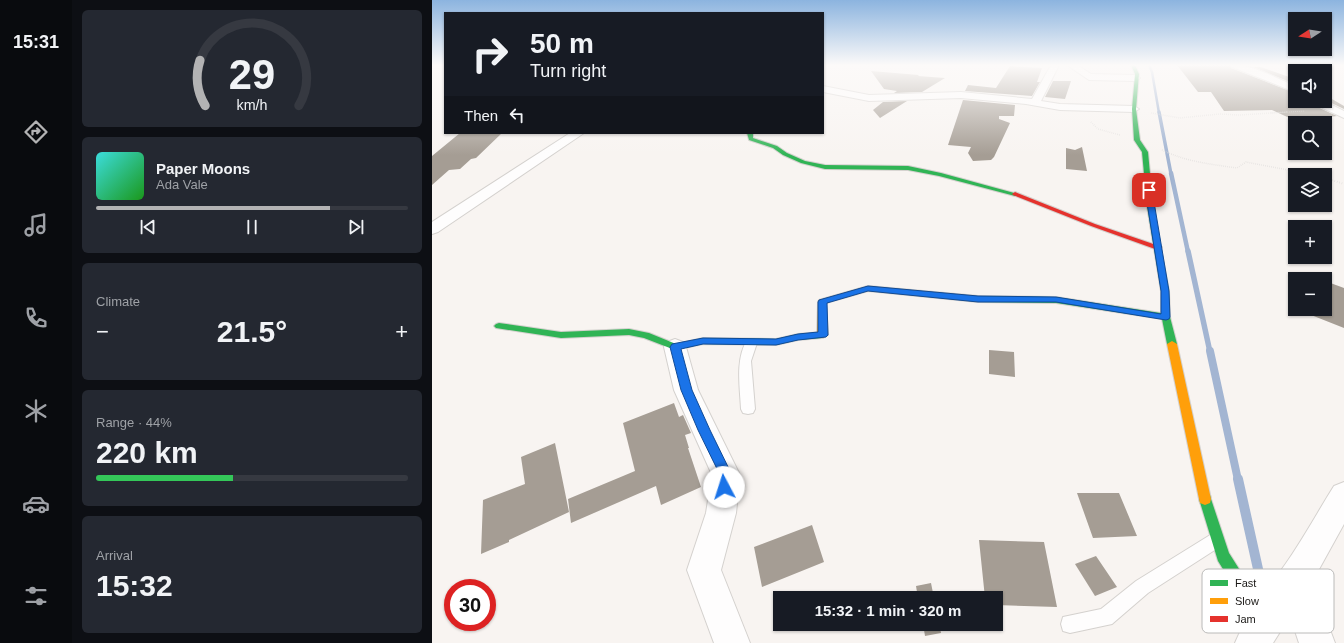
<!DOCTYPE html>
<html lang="en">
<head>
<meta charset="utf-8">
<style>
  body { margin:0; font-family:Helvetica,sans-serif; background:#242831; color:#f1f3f6; height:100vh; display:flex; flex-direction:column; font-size:15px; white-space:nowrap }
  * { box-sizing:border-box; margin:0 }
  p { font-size:13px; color:#9ea1a6 }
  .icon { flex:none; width:22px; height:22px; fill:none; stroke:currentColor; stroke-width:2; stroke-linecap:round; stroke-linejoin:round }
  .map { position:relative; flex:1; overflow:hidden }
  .side { display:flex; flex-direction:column; gap:10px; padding:10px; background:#0d0f14; width:360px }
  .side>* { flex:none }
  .banner { position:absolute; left:12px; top:12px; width:380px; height:122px; border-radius:0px; box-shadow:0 1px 3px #0004; background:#171b24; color:#f1f3f6; overflow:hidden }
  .needle { width:26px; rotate:258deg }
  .fabs { position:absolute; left:856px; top:12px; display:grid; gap:8px }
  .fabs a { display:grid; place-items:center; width:44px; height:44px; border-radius:0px; background:#171b24; box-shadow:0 1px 3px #0004; font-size:20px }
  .speed { position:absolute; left:12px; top:579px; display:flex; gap:8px; font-size:20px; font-weight:700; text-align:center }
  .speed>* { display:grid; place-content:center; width:52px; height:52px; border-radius:50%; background:#171b24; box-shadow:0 1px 3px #0004; line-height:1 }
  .speed .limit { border:6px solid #d22; background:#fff; color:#111 }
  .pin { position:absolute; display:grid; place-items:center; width:34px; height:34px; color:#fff; margin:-17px; border-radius:8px; box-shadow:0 2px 6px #0006 }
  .me { position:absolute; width:44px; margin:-22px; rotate:355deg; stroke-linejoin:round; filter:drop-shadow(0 0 3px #0008) }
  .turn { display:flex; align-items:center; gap:14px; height:84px; padding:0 20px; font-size:18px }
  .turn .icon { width:52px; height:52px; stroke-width:2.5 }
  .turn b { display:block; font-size:28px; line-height:34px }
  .then { display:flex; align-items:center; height:38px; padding:0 20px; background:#0003; gap:8px; font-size:15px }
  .big { font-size:30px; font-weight:700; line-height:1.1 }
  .side .card { flex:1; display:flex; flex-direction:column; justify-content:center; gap:6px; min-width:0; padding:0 14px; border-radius:6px; background:#242831 }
  .side .dial { align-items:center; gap:0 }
  .dial svg { height:104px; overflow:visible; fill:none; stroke:#363941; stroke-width:7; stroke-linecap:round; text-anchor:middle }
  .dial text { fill:#f1f3f6; stroke:none }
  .song { display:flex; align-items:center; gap:12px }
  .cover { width:48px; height:48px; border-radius:6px; background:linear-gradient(135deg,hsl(180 70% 55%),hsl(120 70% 35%)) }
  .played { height:4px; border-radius:2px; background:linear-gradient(90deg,#b3b3b4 75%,#363941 75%) }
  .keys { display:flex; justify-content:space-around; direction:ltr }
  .heat { display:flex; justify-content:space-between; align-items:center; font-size:22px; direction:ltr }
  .charge { height:6px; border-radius:3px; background:linear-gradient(90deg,#34c759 44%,#363941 0) }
  .trip { position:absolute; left:341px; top:591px; width:230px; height:40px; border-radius:0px; background:#171b24; box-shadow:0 1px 3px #0004; font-weight:700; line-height:40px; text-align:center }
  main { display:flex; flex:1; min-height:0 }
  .tabs { display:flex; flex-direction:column; width:72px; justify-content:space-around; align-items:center; background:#090b0e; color:#9ea1a6 }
  .tabs .icon { width:28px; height:28px }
  .tabs .active { color:#b3b3b4 }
  .tabs b { font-size:18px; color:#f1f3f6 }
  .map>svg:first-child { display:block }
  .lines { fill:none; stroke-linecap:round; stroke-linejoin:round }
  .stream-far5 { stroke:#a3b5d2; stroke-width:2.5 }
  .stream-far4 { stroke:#a3b5d2; stroke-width:3.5 }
  .stream-far3 { stroke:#a3b5d2; stroke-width:4.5 }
  .stream-far2 { stroke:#a3b5d2; stroke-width:5.5 }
  .stream-far1 { stroke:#a3b5d2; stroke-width:8 }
  .stream { stroke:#a3b5d2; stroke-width:10 }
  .building { fill:#a59d94 }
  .lane-casing { stroke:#d4d1ce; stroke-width:2 }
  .street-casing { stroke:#d4d1ce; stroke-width:2 }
  .fast-casing { stroke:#d4d1ce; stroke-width:2 }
  .slow-casing { stroke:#d4d1ce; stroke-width:2 }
  .jam-casing { stroke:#d4d1ce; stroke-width:2 }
  .path-far2 { stroke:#dddbda; stroke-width:1; stroke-dasharray:0.5 1.5; stroke-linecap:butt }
  .path-far1 { stroke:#dddbda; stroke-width:1.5; stroke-dasharray:0.5 1.5; stroke-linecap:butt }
  .path { stroke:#dddbda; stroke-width:2; stroke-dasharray:0.5 2; stroke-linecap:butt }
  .lane { fill:#fefdfd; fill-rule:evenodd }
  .street { fill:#fefdfd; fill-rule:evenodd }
  .fast { fill:#30b455; fill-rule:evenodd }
  .slow { fill:#ff9f0a; fill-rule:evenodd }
  .jam { fill:#e5322d; fill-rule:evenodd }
  .route { fill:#1a73e8; stroke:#114b97 }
  .key { fill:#fff; stroke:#babab9; stroke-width:1 }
  .key-label { font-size:11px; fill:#1a1816 }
</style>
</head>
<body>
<main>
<nav class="tabs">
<b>15:31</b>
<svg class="icon active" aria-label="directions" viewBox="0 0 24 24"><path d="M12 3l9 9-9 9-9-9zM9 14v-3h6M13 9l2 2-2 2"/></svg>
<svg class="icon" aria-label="music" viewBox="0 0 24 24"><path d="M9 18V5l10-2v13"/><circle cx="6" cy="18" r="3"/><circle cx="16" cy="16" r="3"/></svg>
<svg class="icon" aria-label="phone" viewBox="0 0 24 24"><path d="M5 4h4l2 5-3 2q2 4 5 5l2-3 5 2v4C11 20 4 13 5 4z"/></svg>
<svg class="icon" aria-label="climate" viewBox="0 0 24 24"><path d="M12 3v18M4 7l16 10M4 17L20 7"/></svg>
<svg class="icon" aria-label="car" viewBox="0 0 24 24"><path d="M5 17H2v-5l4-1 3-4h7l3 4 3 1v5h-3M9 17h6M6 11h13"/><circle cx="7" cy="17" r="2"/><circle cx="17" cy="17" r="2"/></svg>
<svg class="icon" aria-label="filters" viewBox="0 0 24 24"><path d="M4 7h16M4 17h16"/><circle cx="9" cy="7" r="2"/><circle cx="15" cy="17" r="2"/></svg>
</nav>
<section class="side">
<div class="card dial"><svg viewBox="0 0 100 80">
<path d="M14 69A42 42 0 1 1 86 69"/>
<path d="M14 69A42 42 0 0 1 10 34" stroke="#b3b3b4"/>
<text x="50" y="56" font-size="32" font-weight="700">29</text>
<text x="50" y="72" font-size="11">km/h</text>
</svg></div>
<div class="card">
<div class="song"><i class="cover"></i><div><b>Paper Moons</b><p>Ada Vale</p></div></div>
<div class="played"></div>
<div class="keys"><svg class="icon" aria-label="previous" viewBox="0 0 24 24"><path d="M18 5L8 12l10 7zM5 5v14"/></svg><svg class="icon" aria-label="pause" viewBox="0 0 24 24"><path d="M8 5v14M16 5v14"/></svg><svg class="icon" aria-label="next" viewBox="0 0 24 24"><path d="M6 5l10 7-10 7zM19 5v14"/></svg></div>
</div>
<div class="card"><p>Climate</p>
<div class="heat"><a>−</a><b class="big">21.5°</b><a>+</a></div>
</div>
<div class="card"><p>Range · 44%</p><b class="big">220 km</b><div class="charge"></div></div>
<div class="card"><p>Arrival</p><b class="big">15:32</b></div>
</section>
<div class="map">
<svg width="912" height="643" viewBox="0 0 912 643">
  <rect width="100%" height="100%" fill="#f8f4f1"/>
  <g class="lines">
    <path class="stream-far5" d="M 717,65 L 720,72 L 727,113"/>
    <path class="stream-far4" d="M 727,112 L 739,174"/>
    <path class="stream-far3" d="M 739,173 L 756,252"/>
    <path class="stream-far2" d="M 756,251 L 778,352"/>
    <path class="stream-far1" d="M 778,351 L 806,480"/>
    <path class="stream" d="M 806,479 L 830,587"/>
  </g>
  <path class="building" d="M 745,65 L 798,65 L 799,68 L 863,93 L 863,101 L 878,101 L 879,104 L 905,116 L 864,121 L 840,110 L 792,111 L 779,92 L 766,92 Z
    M 578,66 L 610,68 L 605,82 L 608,82 L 600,96 L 533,91 L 536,85 L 564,88 Z
    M 821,67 L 829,67 L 863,79 L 863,84 Z
    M 439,71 L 487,75 L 486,76 L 513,78 L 490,92 L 462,93 L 465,91 L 452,89 Z
    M 621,81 L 639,81 L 633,99 L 613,97 Z
    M 893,95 L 912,106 L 912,109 L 893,100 Z
    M 531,100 L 583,105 L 582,116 L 567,116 L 567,119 L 578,123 L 562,157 L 559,160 L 541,161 L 536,153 L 539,147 L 516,145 Z
    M 475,101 L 448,118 L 441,110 L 451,102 Z
    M 28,133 L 70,133 L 44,158 L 39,159 L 28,169 L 17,170 L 0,185 L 0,156 Z
    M 650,147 L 655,171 L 634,169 L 634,148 L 643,150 Z
    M 893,281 L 912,288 L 912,328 L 869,311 L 870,309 L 893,309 Z
    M 557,350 L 582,352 L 583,377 L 557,374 Z
    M 242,403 L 247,417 L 251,415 L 259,433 L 253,435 L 257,448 L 256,448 L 269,487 L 229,505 L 224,486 L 139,523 L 136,499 L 203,471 L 191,423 Z
    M 123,443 L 137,512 L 77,540 L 77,542 L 49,554 L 51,500 L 93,484 L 89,457 Z
    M 645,493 L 687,493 L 705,536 L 661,538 Z
    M 380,525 L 392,562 L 330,587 L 322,547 Z
    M 547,540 L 612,542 L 625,607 L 564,605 L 564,598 L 553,598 Z
    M 664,556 L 685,587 L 663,596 L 643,564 Z
    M 499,583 L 502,598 L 486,598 L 484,586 Z
    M 491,624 L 507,624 L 509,633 L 493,636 Z"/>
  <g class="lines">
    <defs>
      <path id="lane" d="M 319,339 L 323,340 L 325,343 L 319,361 L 323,409 L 321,413 L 316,414 L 311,413 L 309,409 C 308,387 303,360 315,340 Z
        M 783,532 L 789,534 L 791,540 L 789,546 L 716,593 L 680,624 L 638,633 L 631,631 L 629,624 L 631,617 L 669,609 L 704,581 Z"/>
      <path id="street" d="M 619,65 L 627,65 L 609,101 L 628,104 L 702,106 L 707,109 L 702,112 L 628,110 L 594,104 L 529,98 L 437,101 L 391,92 L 391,86 L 437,95 L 529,92 L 600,99 Z
        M 635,65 L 645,65 L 659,74 L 703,75 L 708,78 L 703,81 L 657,80 Z
        M 799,65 C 822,65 842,77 863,86 L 863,92 L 800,67 Z
        M 879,101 L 892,101 L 912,111 L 912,118 L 880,103 Z
        M 138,133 L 152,133 L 6,232 L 0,234 L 0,222 Z
        M 243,339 L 251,342 L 254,347 L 266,390 L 308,475 L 304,513 L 289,570 L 318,643 L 282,643 L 255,570 L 274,513 L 280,475 L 242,390 L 232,347 L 235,342 Z
        M 912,482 L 912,524 L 880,582 L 903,643 L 867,643 L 858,616 L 841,643 L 803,643 C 815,614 832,594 850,569 C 869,543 885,513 902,486 Z"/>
      <path id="fast" d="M 699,65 L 703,65 L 707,74 L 704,109 L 708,140 L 716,152 L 721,206 L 737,291 L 738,317 L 745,344 L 740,347 L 735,344 L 730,319 L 624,303 L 546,302 L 542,299 L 546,296 L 624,297 L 729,313 L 729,291 L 715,206 L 710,152 L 702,140 L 700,109 L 703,74 Z
        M 315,133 L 321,133 L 321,138 L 345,146 L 355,153 L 373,161 L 393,165 L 476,166 L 509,173 L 586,194 L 583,196 L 507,176 L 476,170 L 393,169 L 369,163 L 351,155 L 341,148 L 317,140 Z
        M 67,323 L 129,332 L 197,329 L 217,333 L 244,344 L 271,338 L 344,339 L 366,334 L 390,332 L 395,335 L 390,338 L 366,340 L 344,345 L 271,344 L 243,350 L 212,338 L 197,335 L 129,338 L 64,328 L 62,326 L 64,324 Z
        M 773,493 L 778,495 L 779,499 L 797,553 L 809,572 L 841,611 L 844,616 L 841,621 L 836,624 L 831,621 L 799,582 L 786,561 L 767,499 L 768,495 Z"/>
      <path id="slow" d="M 436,286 L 546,296 L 550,299 L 546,302 L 436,291 L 394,303 L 396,335 L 391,338 L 387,337 L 385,335 L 386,302 L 387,300 Z
        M 740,341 L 745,344 L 779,499 L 778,503 L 773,505 L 768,503 L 767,499 L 735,344 Z"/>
      <path id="jam" d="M 583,192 L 663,224 L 730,247 L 729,249 L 723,249 L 659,226 L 581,195 L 580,194 Z"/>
    </defs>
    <use href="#lane" class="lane-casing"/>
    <use href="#street" class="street-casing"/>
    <use href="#fast" class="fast-casing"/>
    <use href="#slow" class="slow-casing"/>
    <use href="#jam" class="jam-casing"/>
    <path class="path-far2" d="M 839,113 L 873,111"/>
    <path class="path-far1" d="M 719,113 L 748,118 L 788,114 L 807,115 L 856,112
      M 659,122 L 666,129 L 688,135
      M 730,150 C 755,162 778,164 805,168 L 814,162 L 877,174"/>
    <path class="path" d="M 871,173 L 882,175
      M 893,178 L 912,184"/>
    <use href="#lane" class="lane"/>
    <use href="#street" class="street"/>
    <use href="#fast" class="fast"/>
    <use href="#slow" class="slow"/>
    <use href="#jam" class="jam"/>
  </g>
  <linearGradient id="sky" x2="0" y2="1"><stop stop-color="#8cb4df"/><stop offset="0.42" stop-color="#fcfaf9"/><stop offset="1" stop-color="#fcfaf9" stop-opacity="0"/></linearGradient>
  <rect width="912" height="155" fill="url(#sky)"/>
  <path class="route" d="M 717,188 L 720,190 L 737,291 L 738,317 L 737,319 L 734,320 L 624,302 L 546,302 L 436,291 L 395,303 L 396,335 L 394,337 L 366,340 L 344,345 L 271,344 L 249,349 L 260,390 L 278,430 L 300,475 L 297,491 L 292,493 L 288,491 L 286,487 L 288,475 L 266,430 L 249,390 L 238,347 L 240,344 L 271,338 L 344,339 L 366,334 L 386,332 L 386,302 L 387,300 L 436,286 L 546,296 L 624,297 L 729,314 L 729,291 L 713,190 Z"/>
  <rect x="770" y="569" width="132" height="64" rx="6" class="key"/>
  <rect x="778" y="580" width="18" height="6" fill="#30b455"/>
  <rect x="778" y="598" width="18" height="6" fill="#ff9f0a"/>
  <rect x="778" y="616" width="18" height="6" fill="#e5322d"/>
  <g class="key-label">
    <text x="803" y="587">Fast</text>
    <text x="803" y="605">Slow</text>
    <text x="803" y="623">Jam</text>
  </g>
</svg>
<div class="fabs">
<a><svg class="needle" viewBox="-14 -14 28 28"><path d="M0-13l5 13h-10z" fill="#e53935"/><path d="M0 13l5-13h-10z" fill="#9ea1a6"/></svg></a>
<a><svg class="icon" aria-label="sound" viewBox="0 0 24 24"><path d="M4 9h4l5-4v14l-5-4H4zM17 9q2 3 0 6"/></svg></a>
<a><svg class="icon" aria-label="search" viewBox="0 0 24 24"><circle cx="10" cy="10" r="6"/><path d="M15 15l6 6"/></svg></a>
<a><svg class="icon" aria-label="layers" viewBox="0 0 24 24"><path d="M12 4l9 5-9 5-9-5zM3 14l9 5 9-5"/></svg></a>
<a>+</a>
<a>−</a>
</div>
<div class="speed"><div class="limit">30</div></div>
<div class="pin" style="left:717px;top:190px;background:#d93025"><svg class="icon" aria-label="arrive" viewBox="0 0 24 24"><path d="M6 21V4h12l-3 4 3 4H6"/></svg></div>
<svg class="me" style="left:292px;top:487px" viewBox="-20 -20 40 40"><circle r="19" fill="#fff"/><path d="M0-13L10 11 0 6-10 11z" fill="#1a73e8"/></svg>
<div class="trip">15:32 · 1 min · 320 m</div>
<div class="banner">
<div class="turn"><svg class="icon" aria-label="right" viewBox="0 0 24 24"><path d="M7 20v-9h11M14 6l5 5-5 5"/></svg><div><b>50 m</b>Turn right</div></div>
<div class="then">Then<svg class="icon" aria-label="left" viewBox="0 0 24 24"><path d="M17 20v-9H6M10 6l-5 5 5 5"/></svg></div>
</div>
</div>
</main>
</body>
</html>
